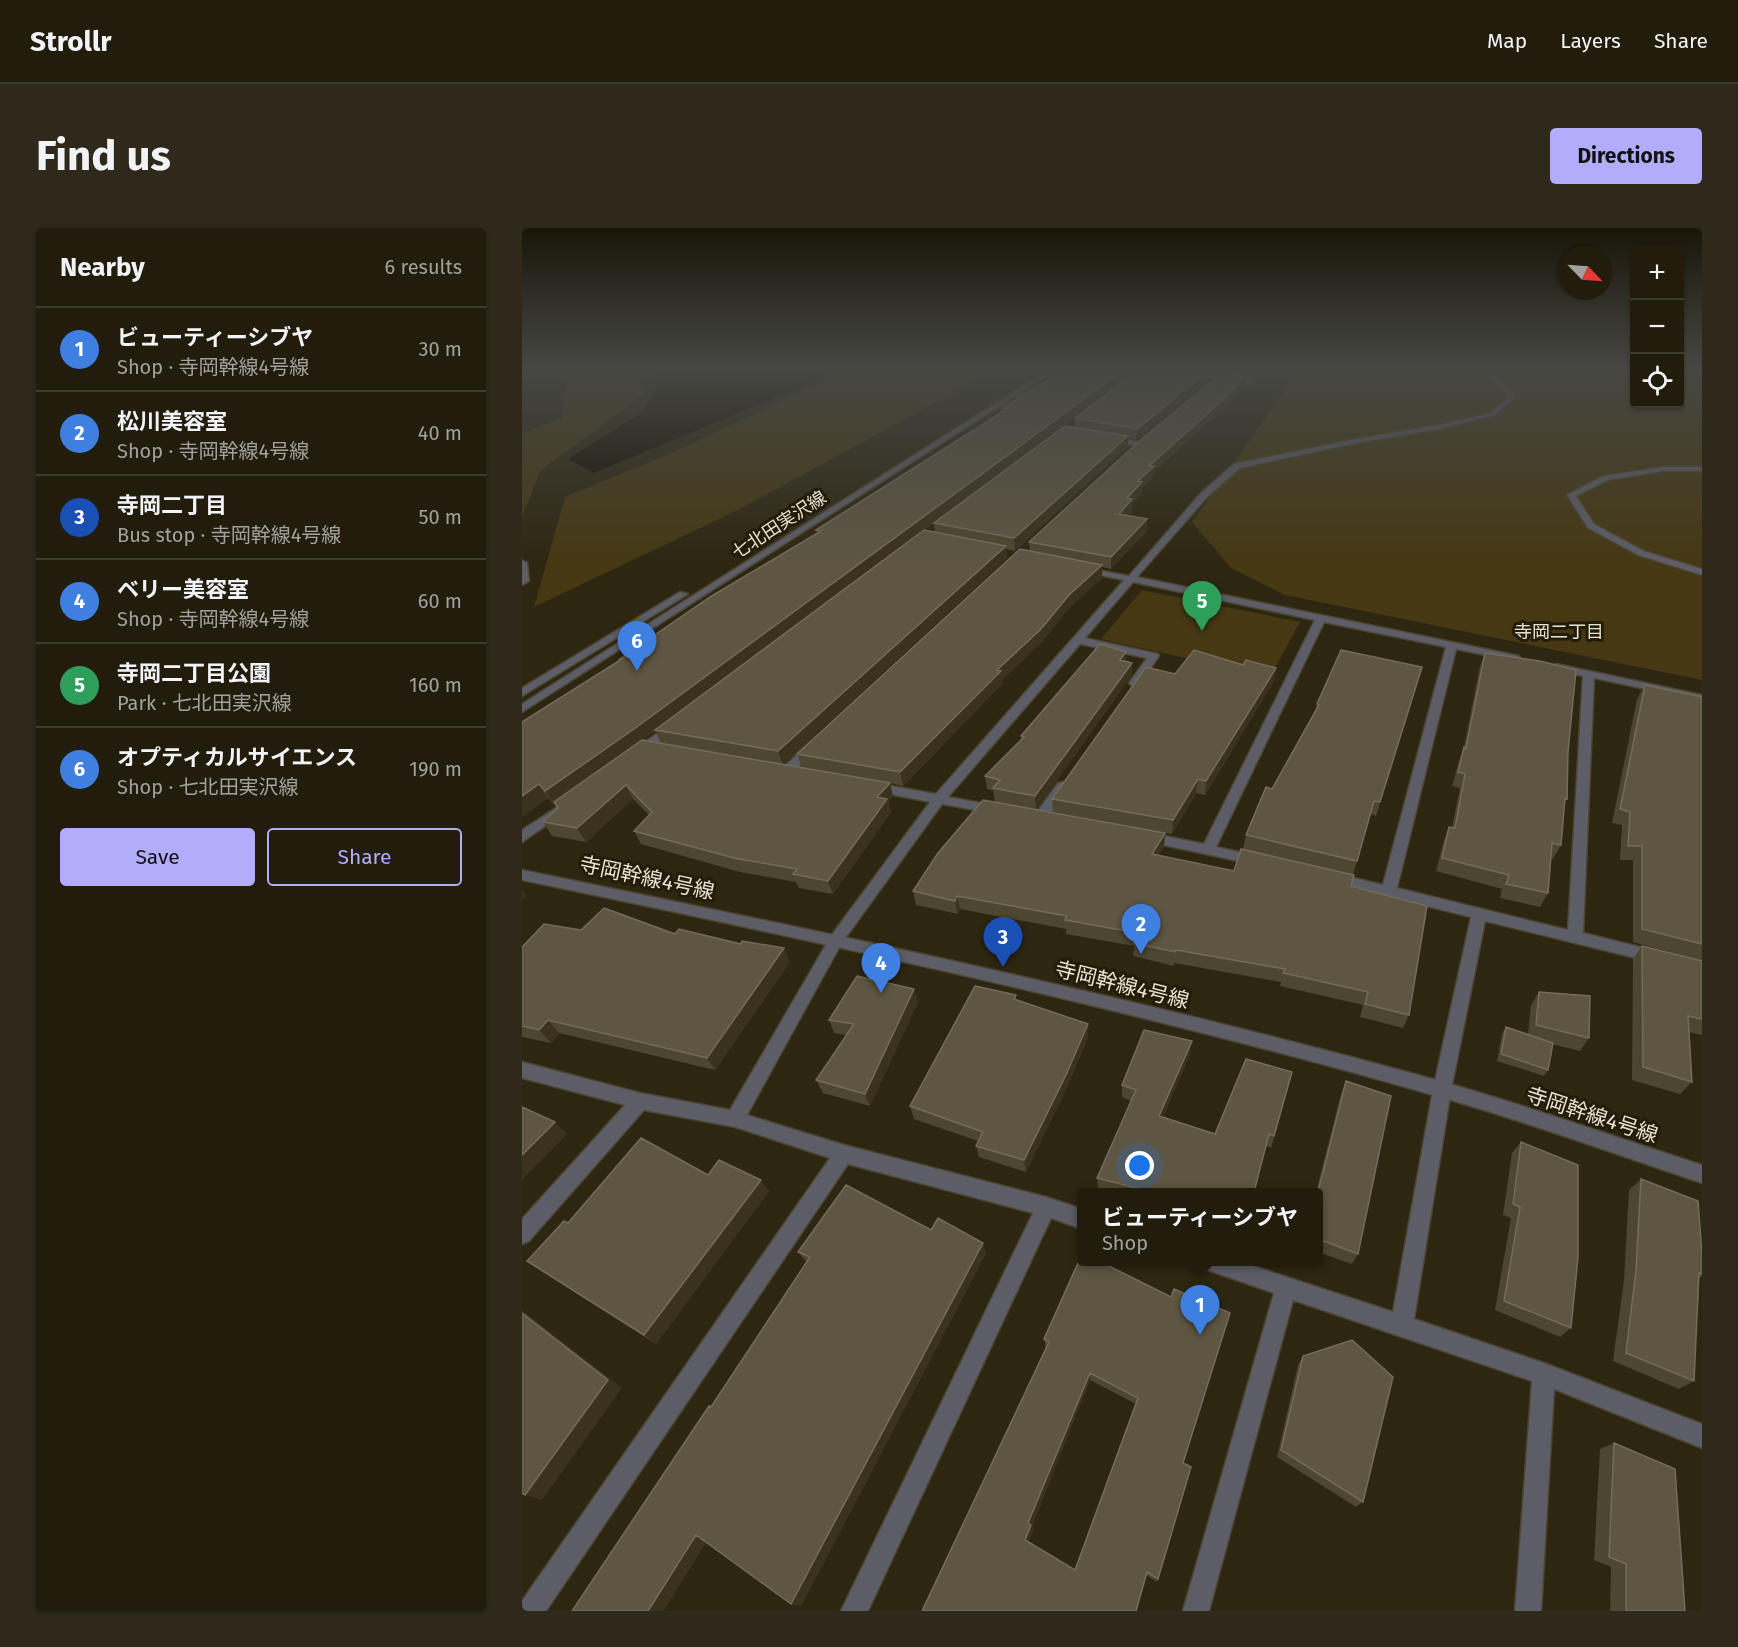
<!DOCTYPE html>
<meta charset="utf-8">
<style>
body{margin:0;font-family:"Fira Sans","Noto Sans JP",sans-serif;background:#2e291b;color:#f1f3f6}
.controls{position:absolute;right:18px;top:18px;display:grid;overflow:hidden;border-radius:6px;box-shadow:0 2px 4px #0004}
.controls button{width:54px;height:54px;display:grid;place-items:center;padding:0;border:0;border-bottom:2px solid #3f3a2e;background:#221c0d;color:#f1f3f6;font:30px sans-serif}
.compass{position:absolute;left:1036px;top:18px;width:54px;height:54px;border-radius:50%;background:#221c0d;box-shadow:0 2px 4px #0004;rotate:115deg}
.you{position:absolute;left:618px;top:938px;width:21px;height:21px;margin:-15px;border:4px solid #fff;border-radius:50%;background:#1a73e8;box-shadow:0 0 0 9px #1a73e833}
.badge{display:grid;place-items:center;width:39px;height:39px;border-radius:50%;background:#b1adfa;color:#fff;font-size:20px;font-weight:700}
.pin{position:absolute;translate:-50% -50px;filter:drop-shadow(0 2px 3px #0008)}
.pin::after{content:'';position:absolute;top:32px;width:21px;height:18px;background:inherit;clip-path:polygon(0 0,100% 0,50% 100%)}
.popup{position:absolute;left:555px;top:960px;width:246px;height:78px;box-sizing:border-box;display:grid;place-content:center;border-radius:6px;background:#221c0d;filter:drop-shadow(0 2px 4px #0005);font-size:20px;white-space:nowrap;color:#a2a19d}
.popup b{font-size:22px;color:#f1f3f6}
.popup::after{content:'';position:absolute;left:50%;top:100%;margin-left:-12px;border:12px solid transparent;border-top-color:#221c0d}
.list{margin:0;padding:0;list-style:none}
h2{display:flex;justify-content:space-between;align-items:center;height:78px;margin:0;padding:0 24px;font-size:26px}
h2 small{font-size:20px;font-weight:400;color:#a2a19d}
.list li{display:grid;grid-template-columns:39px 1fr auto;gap:18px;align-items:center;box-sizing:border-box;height:84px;padding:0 24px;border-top:2px solid #3f3a2e}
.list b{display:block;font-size:22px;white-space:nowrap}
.list p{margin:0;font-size:20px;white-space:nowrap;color:#a2a19d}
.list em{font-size:20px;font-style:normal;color:#a2a19d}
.actions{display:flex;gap:12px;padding:18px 24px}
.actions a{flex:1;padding:14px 0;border:2px solid #b1adfa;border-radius:6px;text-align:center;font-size:21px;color:#b1adfa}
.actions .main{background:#b1adfa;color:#111}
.icon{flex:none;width:33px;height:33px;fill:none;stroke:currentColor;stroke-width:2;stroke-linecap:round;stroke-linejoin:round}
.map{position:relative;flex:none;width:1180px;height:1383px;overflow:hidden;border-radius:6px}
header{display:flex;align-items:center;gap:36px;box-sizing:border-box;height:84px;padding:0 30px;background:#221c0d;border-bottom:2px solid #3f3a2e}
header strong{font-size:28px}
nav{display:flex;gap:33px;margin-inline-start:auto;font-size:21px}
.intro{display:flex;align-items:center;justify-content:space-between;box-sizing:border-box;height:144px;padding:0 36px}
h1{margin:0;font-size:42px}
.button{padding:15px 27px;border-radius:6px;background:#b1adfa;color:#111;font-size:21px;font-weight:700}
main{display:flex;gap:36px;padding:0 36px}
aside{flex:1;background:#221c0d;border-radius:6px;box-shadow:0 2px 4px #0004}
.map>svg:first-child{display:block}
</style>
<header>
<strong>Strollr</strong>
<nav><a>Map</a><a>Layers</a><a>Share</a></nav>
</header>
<div class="intro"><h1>Find us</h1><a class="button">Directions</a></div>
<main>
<aside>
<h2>Nearby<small>6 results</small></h2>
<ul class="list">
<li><span class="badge" style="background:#3f7fe0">1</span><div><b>ビューティーシブヤ</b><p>Shop · 寺岡幹線4号線</p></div><em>30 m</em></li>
<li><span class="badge" style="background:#3f7fe0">2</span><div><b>松川美容室</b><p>Shop · 寺岡幹線4号線</p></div><em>40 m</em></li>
<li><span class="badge" style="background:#1a4fb4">3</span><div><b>寺岡二丁目</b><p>Bus stop · 寺岡幹線4号線</p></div><em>50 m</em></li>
<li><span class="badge" style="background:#3f7fe0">4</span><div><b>ベリー美容室</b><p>Shop · 寺岡幹線4号線</p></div><em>60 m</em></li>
<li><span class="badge" style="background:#2e9e5b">5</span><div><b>寺岡二丁目公園</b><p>Park · 七北田実沢線</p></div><em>160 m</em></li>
<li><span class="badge" style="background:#3f7fe0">6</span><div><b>オプティカルサイエンス</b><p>Shop · 七北田実沢線</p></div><em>190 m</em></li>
</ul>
<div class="actions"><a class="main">Save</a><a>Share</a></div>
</aside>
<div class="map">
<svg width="1180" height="1383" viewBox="0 0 1180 1383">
<rect width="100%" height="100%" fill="#2d2611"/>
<!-- green -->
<path fill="#453813" d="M 113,141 L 123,165 L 18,243 L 0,290 L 0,205 L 40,190 L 44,155 L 0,142 Z
M 329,141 L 475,141 L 218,281 L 12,379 L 43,269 L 147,226 Z
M 773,141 L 1112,141 L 1112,176 L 1158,176 L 1158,141 L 1180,141 L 1180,452 L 763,367 L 709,340 L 670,294 L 777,142 Z
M 620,362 L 778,394 L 748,449 L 579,411 Z"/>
<!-- water -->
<path fill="#160d00" d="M 130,141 L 316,141 L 284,157 L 72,245 L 46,231 L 122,183 L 137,155 Z"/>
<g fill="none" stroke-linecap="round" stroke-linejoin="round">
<defs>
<path id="minor" d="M 528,141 L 535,141 L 0,484 L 0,476 Z
M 635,141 L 653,141 L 732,153 L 729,155 Z
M 968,141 L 974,141 L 974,149 L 994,168 L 973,187 L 917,201 L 834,215 L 718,240 L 685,269 L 615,349 L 997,428 L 998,430 L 993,433 L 934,421 L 875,660 L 1046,702 L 1061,448 L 1030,441 L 1029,439 L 1034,436 L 1180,467 L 1180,473 L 1072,450 L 1061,705 L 1134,723 L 1140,725 L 1142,729 L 1140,733 L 1134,735 L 963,693 L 929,862 L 892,1091 L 1022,1135 L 1180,1196 L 1180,1220 L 1032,1161 L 1019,1383 L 993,1383 L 1010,1153 L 771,1072 L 687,1383 L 661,1383 L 752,1065 L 683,1041 L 680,1034 L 719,1034 L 871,1084 L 911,862 L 949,689 L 811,655 L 804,650 L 811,645 L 861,657 L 924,419 L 802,394 L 694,619 L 740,629 L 742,632 L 740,635 L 735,637 L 618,612 L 616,609 L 623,604 L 682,616 L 793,392 L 611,354 L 563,410 L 636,426 L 637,428 L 617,457 L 609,457 L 607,455 L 625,430 L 558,416 L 426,569 L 481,579 L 483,582 L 481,585 L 476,586 L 420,576 L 319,716 L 225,887 L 322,917 L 524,969 L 560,981 L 560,1001 L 529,990 L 346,1383 L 319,1383 L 511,985 L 326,936 L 24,1383 L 0,1383 L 0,1373 L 308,930 L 213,899 L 122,882 L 7,1013 L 0,1016 L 0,991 L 103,877 L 0,850 L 0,834 L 118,865 L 208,882 L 309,708 L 408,574 L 352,563 L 346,559 L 352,555 L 414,566 L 602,352 L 558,343 L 558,339 L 607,348 L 679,265 L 712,236 L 834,211 L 917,197 L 969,185 L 987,168 L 969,150 Z
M 588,209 L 617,214 L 621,216 L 617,218 L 585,213 Z
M 1141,239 L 1180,239 L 1180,243 L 1141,243 L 1086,252 L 1054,268 L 1072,296 L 1122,323 L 1180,341 L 1180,347 L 1116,327 L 1066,300 L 1045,267 L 1081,248 Z
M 0,332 L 5,335 L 7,353 L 0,357 Z
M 158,364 L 166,366 L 0,468 L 0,460 Z
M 153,493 L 159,497 L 157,500 L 118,529 L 110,529 L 108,526 L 110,523 Z
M 291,514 L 295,515 L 295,521 L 269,546 L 261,546 L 259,543 L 261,540 L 287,515 Z
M 541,554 L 546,555 L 547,558 L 546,561 L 523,593 L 513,593 L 511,590 L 513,587 L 536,555 Z
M 37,578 L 44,582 L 42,585 L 0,614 L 0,602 Z"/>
<path id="tertiary" d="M 0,642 C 307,705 615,769 918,853 C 1006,878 1093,909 1180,937 L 1180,955 C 1093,926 1006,894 918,869 C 616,782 308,716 0,652 Z"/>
</defs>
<!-- minor casing -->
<use href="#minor" stroke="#4a4430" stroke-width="3"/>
<!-- tertiary casing -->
<use href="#tertiary" stroke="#4a4430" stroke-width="3"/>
<!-- minor -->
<use href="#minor" fill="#5d5d67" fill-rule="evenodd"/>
<!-- tertiary -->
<use href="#tertiary" fill="#5d5d67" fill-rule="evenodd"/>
</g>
<!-- wall -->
<path fill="#4d4631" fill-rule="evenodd" d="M 616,141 L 338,350 L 413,305 L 412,295 L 553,199 L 553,190 L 617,141 L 734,141 L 734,145 L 729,150 L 724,149 L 723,156 L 704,178 L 631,245 L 631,250 L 620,260 L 620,266 L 610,275 L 610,282 L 606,288 L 625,291 L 625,303 L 589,341 L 580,339 L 580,350 L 547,380 L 520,414 L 480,452 L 480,456 L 381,558 L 368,555 L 371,569 L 366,574 L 369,584 L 311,666 L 277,660 L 274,654 L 218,644 L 119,616 L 112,603 L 127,587 L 111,571 L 64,614 L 30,608 L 21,594 L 36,580 L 33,576 L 31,577 L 26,570 L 0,589 L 99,432 L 98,431 L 295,306 L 294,302 L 480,184 L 480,180 L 495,172 L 494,169 L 527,152 L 526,149 ZM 687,144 L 698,146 L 507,314 L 508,323 L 275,526 L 280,540 L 261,537 L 485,330 L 484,321 L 493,323 L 606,218 L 606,210 L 614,212 L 687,151 ZM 133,503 L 139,515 L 121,512 Z
M 963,425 L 1046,524 L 1045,571 L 1042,576 L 1039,617 L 1031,631 L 1029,630 L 1026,665 L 1018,679 L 978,670 L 980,661 L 914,643 L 922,612 L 927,599 L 930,599 L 938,560 L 930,558 L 937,533 L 942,519 L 958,438 Z
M 604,433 L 610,435 L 609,448 L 514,582 L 473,574 L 471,563 L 465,561 L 463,548 L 499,513 L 499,508 Z
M 721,437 L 754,440 L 752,453 L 683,567 L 674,565 L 650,606 L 531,584 L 530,571 L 653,446 Z
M 896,452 L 854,588 L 848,586 L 831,647 L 721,621 L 724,607 L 793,482 L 795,476 Z
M 1123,457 L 1180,469 L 1180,733 L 1111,714 L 1111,632 L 1098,632 L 1100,597 L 1090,595 L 1115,471 Z
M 642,619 L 637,627 L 712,643 L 829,658 L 887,787 L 881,800 L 838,789 L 841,777 L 758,758 L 759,754 L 652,735 L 652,738 L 611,728 L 612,718 L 544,706 L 544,701 L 438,681 L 436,686 L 394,677 L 391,663 Z
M 59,702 L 153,706 L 268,734 L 193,842 L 37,805 L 29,815 L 0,809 L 0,719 Z
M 1120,718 L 1180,733 L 1180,807 L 1167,804 L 1170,854 L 1158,866 L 1110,852 L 1111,731 Z
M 392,761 L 396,774 L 348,878 L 301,865 L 294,852 L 325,807 L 312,805 L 307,792 Z
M 1017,764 L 1067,810 L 1058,823 L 1030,816 L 1026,842 L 1022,848 L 975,833 L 980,806 L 984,799 L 1006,806 L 1009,777 Z
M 494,767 L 494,771 L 566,796 L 566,809 L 545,859 L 504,944 L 457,929 L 454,918 L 456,913 L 392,891 L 388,878 Z
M 668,826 L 641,889 L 693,906 L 770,844 L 749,920 L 744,918 L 732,964 L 587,964 L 576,961 L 575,950 L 609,873 L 600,869 L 600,857 Z
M 824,853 L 836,1026 L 830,1036 L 796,1024 L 796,964 L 794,964 L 819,866 Z
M 999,914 L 1049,1100 L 1038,1109 L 973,1082 L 989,990 L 981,987 L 990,925 Z
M 186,947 L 247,963 L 134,1116 L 19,1043 L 5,1033 L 46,995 Z
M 1119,951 L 1180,1027 L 1180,1048 L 1177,1050 L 1172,1153 L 1157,1161 L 1091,1133 L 1102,1052 L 1107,962 Z
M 409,1002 L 464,1025 L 279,1378 L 269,1376 L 184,1314 L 141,1383 L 50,1383 L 189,1179 L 285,1034 L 276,1024 Z
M 560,1026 L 661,1235 L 636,1351 L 635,1354 L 624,1347 L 400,1383 L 524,1120 L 522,1111 ZM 568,1152 L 614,1176 L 553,1342 L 506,1314 L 512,1301 L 510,1298 Z
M 781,1128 L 841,1274 L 834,1279 L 755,1229 L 776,1137 Z
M 1092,1215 L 1163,1383 L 1088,1383 L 1089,1339 L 1072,1332 L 1078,1221 Z"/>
<!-- shaded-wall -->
<path fill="#3a321d" d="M 603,141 L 616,141 L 119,514 L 31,577 L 23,563 Z
M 730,141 L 734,141 L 734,145 L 729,150 Z
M 687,142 L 687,151 L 614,212 L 615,201 Z
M 724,147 L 723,156 L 704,178 L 631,245 L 631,250 L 620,260 L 620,266 L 610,275 L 610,282 L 597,298 L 597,286 L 605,270 L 627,238 Z
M 606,208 L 606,218 L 493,323 L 492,310 Z
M 625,291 L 625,303 L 589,341 L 589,329 Z
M 484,318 L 485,330 L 261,537 L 256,523 Z
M 580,337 L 580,350 L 547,380 L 520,414 L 480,452 L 480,456 L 381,558 L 378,544 L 547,367 Z
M 604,424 L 604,437 L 598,432 Z
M 610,435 L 609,448 L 514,582 L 513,568 Z
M 754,440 L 752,453 L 683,567 L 684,553 Z
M 676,551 L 674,565 L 650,606 L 651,592 Z
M 368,555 L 371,569 L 366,574 L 369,584 L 311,666 L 306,653 L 355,569 Z
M 17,556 L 26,570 L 0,589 L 0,568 Z
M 104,557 L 111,571 L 64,614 L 55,600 Z
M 643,605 L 642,619 L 629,640 L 630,626 Z
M 0,662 L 5,668 L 0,672 Z
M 435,668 L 438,681 L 436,686 L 433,673 Z
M 262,720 L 268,734 L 193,842 L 185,830 Z
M 392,761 L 396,774 L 348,878 L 343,866 Z
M 26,792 L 37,805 L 29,815 L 17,802 Z
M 566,796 L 566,809 L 545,859 L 504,944 L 502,932 Z
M 670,813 L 668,826 L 636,900 L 637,888 Z
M 33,894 L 45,906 L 0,952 L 0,927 Z
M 239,952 L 247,963 L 134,1116 L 122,1107 Z
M 461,1015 L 464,1025 L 279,1378 L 269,1376 Z
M 0,1082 L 100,1160 L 20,1272 L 3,1267 Z
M 568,1145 L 568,1152 L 510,1298 L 512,1301 L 505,1316 L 503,1312 L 506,1295 Z
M 174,1307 L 186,1311 L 141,1383 L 126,1383 Z"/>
<!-- building -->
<path fill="#5e5643" stroke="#736c5a" stroke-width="1.5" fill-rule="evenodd" d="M 538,141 L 603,141 L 112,501 L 23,563 L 17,556 L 0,568 L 0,494 L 100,431 L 98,431 L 188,369 L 299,303 L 294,302 L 485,181 L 480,180 L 499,169 L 494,169 L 531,150 L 526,149 Z
M 617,141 L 687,142 L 615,201 L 553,190 Z
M 701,144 L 724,147 L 705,168 L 627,238 L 632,238 L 616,253 L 620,254 L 605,270 L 610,271 L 597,286 L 625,291 L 589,329 L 507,314 L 622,209 Z
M 543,198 L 606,208 L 492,310 L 412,295 Z
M 402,302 L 484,318 L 256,523 L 133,502 Z
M 498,321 L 580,337 L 547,367 L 519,401 L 475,442 L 479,443 L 378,544 L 275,526 Z
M 578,416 L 604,424 L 598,432 L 610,435 L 513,568 L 471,560 L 478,552 L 463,548 L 502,509 L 499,508 Z
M 672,422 L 721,437 L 724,432 L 754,440 L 684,553 L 676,551 L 651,592 L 530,571 L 624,439 L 653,446 Z
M 819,422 L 900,439 L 858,574 L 852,573 L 835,633 L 724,607 L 744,559 L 750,561 L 797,477 L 795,476 Z
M 963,425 L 1018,433 L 1054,442 L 1046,524 L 1045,571 L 1043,570 L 1039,617 L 1030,615 L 1026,665 L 984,656 L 987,647 L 920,630 L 927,599 L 933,600 L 943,546 L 936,544 L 942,519 L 944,520 Z
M 1123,457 L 1180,469 L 1180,716 L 1120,701 L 1120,618 L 1106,618 L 1108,584 L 1098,581 Z
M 120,512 L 368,555 L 355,569 L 365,571 L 306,653 L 271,646 L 275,641 L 212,630 L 112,603 L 130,584 L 104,557 L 55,600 L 21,594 L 36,580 L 32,574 Z
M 461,572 L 643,605 L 630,626 L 712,643 L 719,621 L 832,647 L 829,658 L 905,678 L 887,787 L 843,776 L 846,764 L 761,745 L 763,741 L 654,722 L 653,724 L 612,715 L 616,705 L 543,692 L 545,688 L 435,668 L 433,673 L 391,663 L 416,625 Z
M 82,680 L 153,706 L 157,701 L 219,716 L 220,713 L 262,720 L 185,830 L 26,792 L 17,802 L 0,798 L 0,719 L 22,696 L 59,702 Z
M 1120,718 L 1180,733 L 1180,791 L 1166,788 L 1170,854 L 1121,839 Z
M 335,748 L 392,761 L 343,866 L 294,852 L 332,796 L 307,792 Z
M 453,758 L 494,767 L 492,771 L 566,796 L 544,847 L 502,932 L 454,918 L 461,904 L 388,878 Z
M 1017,764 L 1068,768 L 1067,810 L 1014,797 Z
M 984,799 L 1031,815 L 1026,842 L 979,826 Z
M 622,802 L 670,813 L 637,888 L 693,906 L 724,831 L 770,844 L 752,908 L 747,906 L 732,964 L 630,964 L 575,950 L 614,862 L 600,857 Z
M 824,853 L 869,868 L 836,1026 L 796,1011 L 796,964 Z
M 0,879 L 33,894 L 0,927 Z
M 119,910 L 186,947 L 197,932 L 239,952 L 122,1107 L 5,1033 L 42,993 L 46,995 Z
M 999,914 L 1056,937 L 1056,1029 L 1049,1100 L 982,1073 L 998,979 L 991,976 Z
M 1119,951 L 1176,973 L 1180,1027 L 1180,1046 L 1177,1045 L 1172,1153 L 1104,1125 L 1114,1042 Z
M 324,957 L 409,1002 L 416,990 L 461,1015 L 269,1376 L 174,1307 L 126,1383 L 50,1383 L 187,1178 L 189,1179 L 288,1029 L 276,1024 Z
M 560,1026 L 560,1034 L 579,1034 L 649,1069 L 652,1061 L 708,1085 L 661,1235 L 669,1239 L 636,1351 L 625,1344 L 614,1383 L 400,1383 L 527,1114 L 522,1111 ZM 568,1145 L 616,1170 L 553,1342 L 503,1312 L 509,1297 L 506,1295 Z
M 0,1085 L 86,1152 L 3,1267 L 0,1265 Z
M 830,1112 L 871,1149 L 841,1274 L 759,1222 L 781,1128 Z
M 1092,1215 L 1153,1241 L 1163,1383 L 1104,1383 L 1104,1336 L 1087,1329 Z"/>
<!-- sky -->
<linearGradient id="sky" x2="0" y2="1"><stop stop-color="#191509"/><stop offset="0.42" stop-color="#464743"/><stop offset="1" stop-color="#464743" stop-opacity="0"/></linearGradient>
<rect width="1180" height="335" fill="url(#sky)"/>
<g text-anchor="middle" stroke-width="6" stroke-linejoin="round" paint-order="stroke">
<!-- far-street labels -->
<g font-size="18" fill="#e5e1d4" stroke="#231c08">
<text transform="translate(257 297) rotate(-33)" y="6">七北田実沢線</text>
</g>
<!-- far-neighbourhood labels -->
<g font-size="18" fill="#e5e1d4" stroke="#231c08">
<text x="1037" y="410">寺岡二丁目</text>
</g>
<!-- street labels -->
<g font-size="21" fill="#e5e1d4" stroke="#231c08">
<text transform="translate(125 650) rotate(12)" y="7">寺岡幹線4号線</text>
<text transform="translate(600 757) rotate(14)" y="7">寺岡幹線4号線</text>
<text transform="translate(1070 887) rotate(18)" y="7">寺岡幹線4号線</text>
</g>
</g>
</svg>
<div class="controls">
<button>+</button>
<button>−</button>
<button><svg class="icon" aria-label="locate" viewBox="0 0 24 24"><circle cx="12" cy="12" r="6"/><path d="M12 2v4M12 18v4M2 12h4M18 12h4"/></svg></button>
</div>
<svg class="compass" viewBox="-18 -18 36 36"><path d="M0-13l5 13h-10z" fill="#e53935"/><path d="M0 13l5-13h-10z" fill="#a2a19d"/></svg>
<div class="you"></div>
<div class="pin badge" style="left:678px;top:1107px;background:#3f7fe0">1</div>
<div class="popup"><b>ビューティーシブヤ</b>Shop</div>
<div class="pin badge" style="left:619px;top:726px;background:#3f7fe0">2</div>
<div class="pin badge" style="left:481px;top:739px;background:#1a4fb4">3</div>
<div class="pin badge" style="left:359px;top:765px;background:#3f7fe0">4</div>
<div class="pin badge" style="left:680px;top:403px;background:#2e9e5b">5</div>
<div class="pin badge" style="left:115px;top:443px;background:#3f7fe0">6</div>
</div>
</main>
